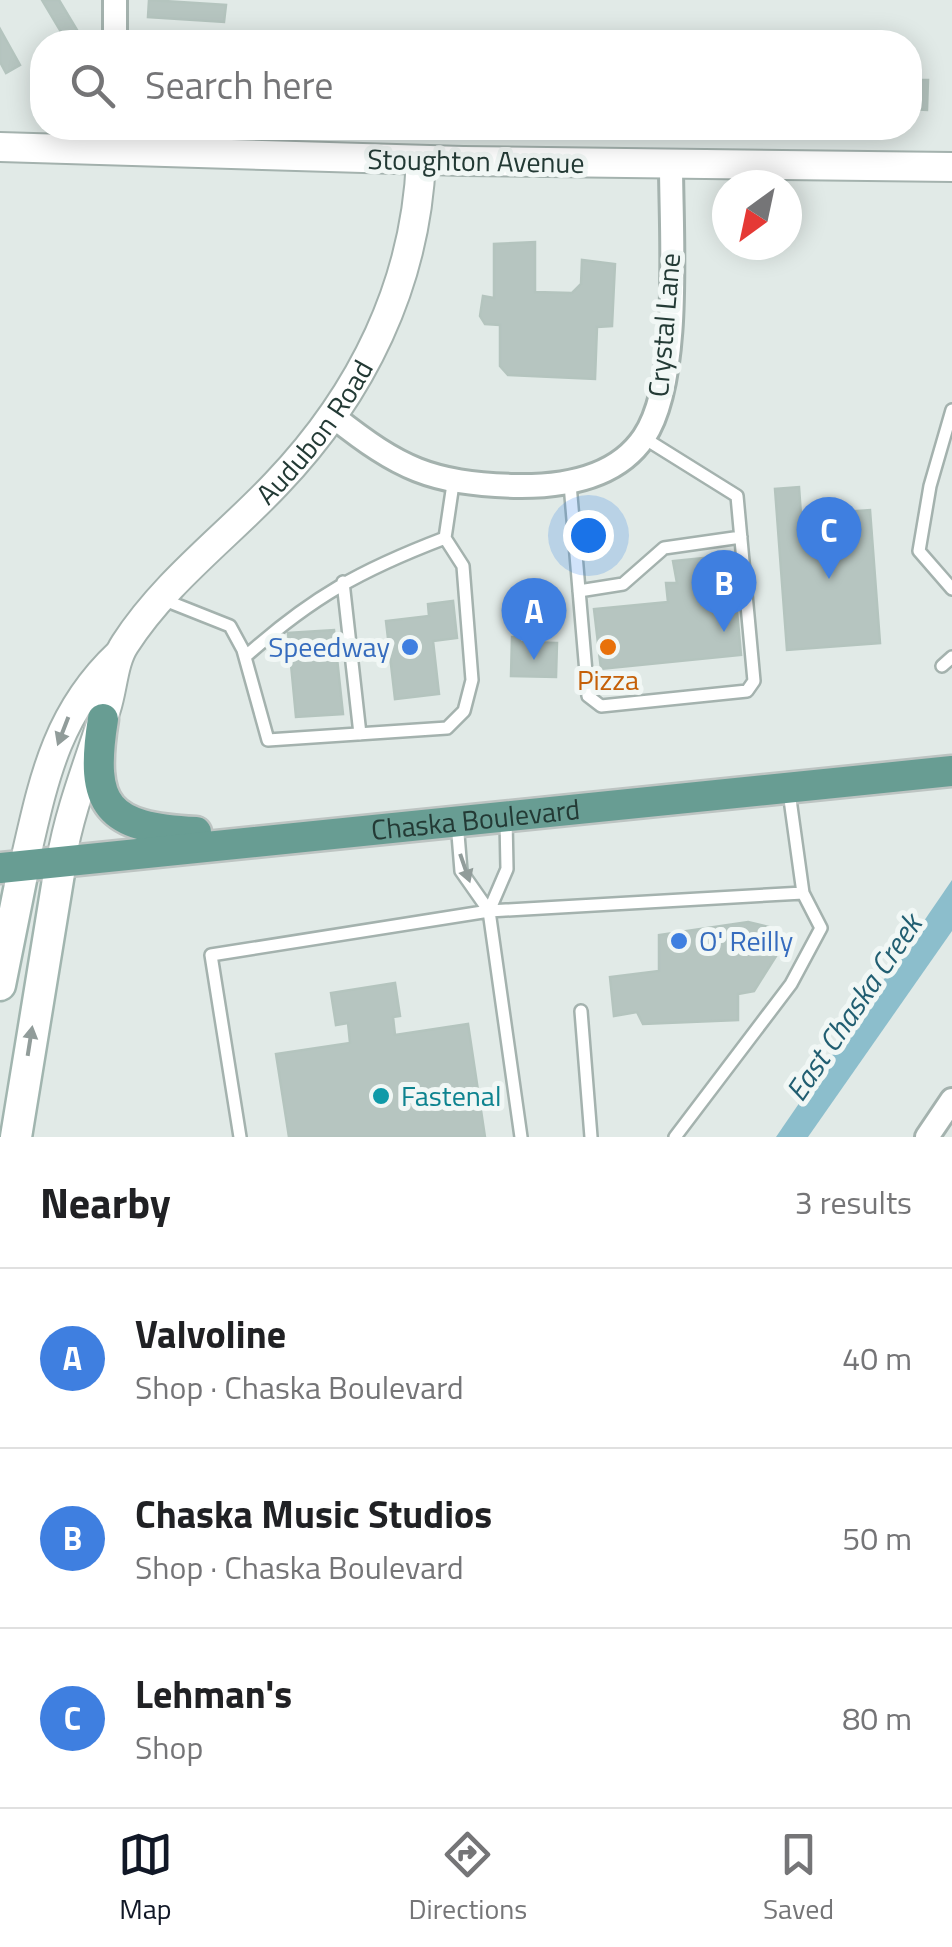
<!DOCTYPE html>
<meta charset="utf-8">
<style>
body{margin:0;font-family:"Titillium Web",sans-serif;background:#f6f6f6;color:#202124}
.compass{position:absolute;left:712px;top:170px;width:90px;height:90px;border-radius:50%;background:#fff;box-shadow:0 5px 25px #0003;rotate:213deg}
.you{position:absolute;left:588px;top:535px;width:35px;height:35px;margin:-25px;border:8px solid #fff;border-radius:50%;background:#1a73e8;box-shadow:0 0 0 15px #1a73e833}
.badge{display:grid;place-items:center;width:65px;height:65px;border-radius:50%;background:#111827;color:#fff;font-size:32px;font-weight:700}
.pin{position:absolute;translate:-50% -82px;filter:drop-shadow(0 2px 5px #0008)}
.pin::after{content:'';position:absolute;top:52px;width:35px;height:30px;background:inherit;clip-path:polygon(0 0,100% 0,50% 100%)}
.list{margin:0;padding:0;list-style:none}
h2{display:flex;justify-content:space-between;align-items:center;height:130px;margin:0;padding:0 40px;font-size:42px}
h2 small{font-size:32px;font-weight:400;color:#757577}
.list li{display:grid;grid-template-columns:65px 1fr auto;gap:30px;align-items:center;box-sizing:border-box;height:180px;padding:0 40px;border-top:2px solid #e0e0e0}
.list b{display:block;font-size:38px;white-space:nowrap}
.list p{margin:0;font-size:32px;white-space:nowrap;color:#757577}
.list em{font-size:32px;font-style:normal;color:#757577}
.icon{flex:none;width:55px;height:55px;fill:none;stroke:currentColor;stroke-width:2;stroke-linecap:round;stroke-linejoin:round}
.map{position:relative;flex:none;width:952px;height:1137px;overflow:hidden}
.search{position:absolute;background:#fff;box-shadow:0 5px 25px #0003;left:30px;right:30px;top:30px;height:110px;display:flex;align-items:center;gap:25px;box-sizing:border-box;padding:0 35px;border-radius:40px;color:#757577;font-size:38px}
.sheet{height:670px;background:#fff}
nav{display:flex;justify-content:space-around;align-items:center;box-sizing:border-box;height:140px;border-top:2px solid #e0e0e0;background:#fff;font-size:28px;color:#757577}
nav a{display:grid;justify-items:center;gap:5px}
nav .on{color:#111827}
.map>svg:first-child{display:block}
</style>
<div class="map">
<svg width="952" height="1137" viewBox="0 0 952 1137">
<rect width="100%" height="100%" fill="#e1eae7"/>
<!-- water -->
<path fill="#8cbecc" d="M 952,880 L 952,931 L 808,1137 L 776,1137 Z"/>
<!-- building -->
<path fill="#b6c5c0" stroke="#b4c4be" stroke-width="2.5" d="M 42,0 L 59,0 L 83,40 L 67,42 Z
M 149,0 L 226,5 L 224,22 L 148,17 Z
M 0,29 L 20,65 L 6,73 L 0,62 Z
M 910,80 L 928,80 L 927,110 L 910,109 Z
M 535,242 L 535,292 L 572,293 L 581,284 L 582,260 L 615,264 L 612,326 L 597,327 L 595,379 L 508,375 L 500,366 L 500,325 L 485,324 L 480,316 L 483,296 L 494,298 L 494,244 Z
M 799,487 L 801,515 L 870,510 L 880,643 L 787,650 L 775,489 Z
M 732,555 L 741,655 L 601,669 L 594,609 L 668,602 L 666,583 L 677,583 L 673,561 Z
M 453,601 L 457,638 L 433,641 L 439,694 L 395,699 L 386,621 L 429,616 L 428,604 Z
M 334,630 L 343,714 L 296,717 L 288,633 Z
M 512,637 L 520,637 L 520,642 L 557,643 L 556,677 L 511,676 Z
M 748,922 L 769,927 L 783,945 L 754,991 L 738,994 L 738,1020 L 643,1024 L 637,1012 L 614,1016 L 610,977 L 659,971 L 659,935 Z
M 395,983 L 400,1016 L 393,1017 L 395,1035 L 468,1024 L 485,1137 L 289,1137 L 276,1054 L 350,1043 L 348,1023 L 336,1025 L 331,993 Z"/>
<g fill="none" stroke-linecap="round" stroke-linejoin="round">
<defs>
<path id="service" d="M 115,33 L 133,42
M 180,128 L 184,152
M 952,410 L 930,486 L 919,551 L 952,589
M 570,484 L 588,696 L 601,706 L 747,691 L 754,681 L 737,496 L 644,438
M 343,582 L 360,734
M 579,591 L 623,584 L 664,548 L 741,537
M 162,599 L 230,626 L 243,650 L 268,740 L 447,728 L 464,711 L 472,680 L 463,566 L 445,538 L 453,484
M 245,657 C 312,597 361,570 445,538
M 942,666 L 952,657
M 457,822 L 461,871 L 489,911 L 521,1137
M 489,911 L 507,869 L 506,819
M 581,1011 L 591,1137
M 240,1137 L 211,955 L 489,911 L 803,893
M 675,1137 L 791,984 L 821,928 L 803,893 L 789,792"/>
<path id="minor" d="M 115,0 L 115,42
M 115,149 L 115,128
M 334,417 C 400,469 430,483 514,486 C 561,487 616,479 644,437 C 682,381 671,234 671,165
M 927,1137 L 952,1100"/>
<g id="tertiary">
<path d="M 0,147 L 463,161 L 952,167"/>
<path id="s1" d="M 61,861 C 70,808 90,760 106,709 C 113,688 113,662 125,644 C 165,582 226,537 276,484 C 362,394 416,284 421,160"/>
<path d="M 24,865 C 43,783 55,714 119,654"/>
</g>
<path id="secondary" d="M 0,985 L 24,865
M 16,1137 L 61,861"/>
<g id="primary">
<path d="M 103,719 C 89,806 107,828 196,832"/>
<path id="s2" d="M 0,868 L 952,771"/>
</g>
</defs>
<!-- service casing -->
<use href="#service" stroke="#a4b2ae" stroke-width="16"/>
<!-- minor casing -->
<use href="#minor" stroke="#a4b2ae" stroke-width="28"/>
<!-- tertiary casing -->
<use href="#tertiary" stroke="#a4b2ae" stroke-width="32"/>
<!-- secondary casing -->
<use href="#secondary" stroke="#a1b5af" stroke-width="35"/>
<!-- primary casing -->
<use href="#primary" stroke="#bdc4c2" stroke-width="35"/>
<!-- service -->
<use href="#service" stroke="#fff" stroke-width="11"/>
<!-- minor -->
<use href="#minor" stroke="#fff" stroke-width="22"/>
<!-- tertiary -->
<use href="#tertiary" stroke="#fff" stroke-width="28"/>
<!-- secondary -->
<use href="#secondary" stroke="#fff" stroke-width="30"/>
<!-- primary -->
<use href="#primary" stroke="#689d93" stroke-width="30"/>
</g>
<!-- one-way arrows -->
<defs><path id="oneway-solid" d="M-6-.8H1V-3.2L6.5 0L1 3.2V.8H-6Z" transform="scale(2.5)"/></defs>
<g fill="#919c9a">
<use href="#oneway-solid" transform="translate(63 731) rotate(111)"/>
<use href="#oneway-solid" transform="translate(465 868) rotate(71)"/>
<use href="#oneway-solid" transform="translate(30 1041) rotate(-81)"/>
</g>
<!-- markers -->
<g fill="#3f7fe0" stroke="#f1f7f5" stroke-width="4">
<circle cx="410" cy="647" r="10"/>
<circle cx="679" cy="941" r="10"/>
</g>
<circle fill="#e8710a" stroke="#f1f7f5" stroke-width="4" cx="608" cy="647" r="10"/>
<circle fill="#0f9aa8" stroke="#f1f7f5" stroke-width="4" cx="381" cy="1096" r="10"/>
<g text-anchor="middle" stroke-width="10" stroke-linejoin="round" paint-order="stroke">
<!-- street labels -->
<g font-size="28" fill="#233a35" stroke="#f1f7f5">
<text transform="translate(476 161) rotate(1)" y="10">Stoughton Avenue</text>
<text transform="translate(664 325) rotate(-85)" y="10">Crystal Lane</text>
<text dy="10" stroke="none"><textPath href="#s1" startOffset="512">Audubon Road</textPath></text>
<text dy="10" stroke="none"><textPath href="#s2" startOffset="478">Chaska Boulevard</textPath></text>
</g>
<!-- shop labels -->
<g font-size="28" fill="#366cbe" stroke="#f1f7f5" text-anchor="end">
<text x="390" y="657">Speedway</text>
<text x="699" y="951" text-anchor="start">O' Reilly</text>
</g>
<!-- food labels -->
<g font-size="28" fill="#c56008" stroke="#f1f7f5">
<text x="608" y="690">Pizza</text>
</g>
<!-- culture labels -->
<g font-size="28" fill="#0d838f" stroke="#f1f7f5" text-anchor="start">
<text x="401" y="1106">Fastenal</text>
</g>
<!-- water labels -->
<g font-size="30" font-style="italic" fill="#215e71" stroke="#f1f7f5">
<text transform="translate(854 1008) rotate(-56)" y="10">East Chaska Creek</text>
</g>
</g>
</svg>
<svg class="compass" viewBox="-18 -18 36 36"><path d="M0-13l5 13h-10z" fill="#e53935"/><path d="M0 13l5-13h-10z" fill="#757577"/></svg>
<div class="you"></div>
<div class="pin badge" style="left:534px;top:660px;background:#3f7fe0">A</div>
<div class="pin badge" style="left:724px;top:632px;background:#3f7fe0">B</div>
<div class="pin badge" style="left:829px;top:579px;background:#3f7fe0">C</div>
<div class="search"><svg class="icon" aria-label="search" viewBox="0 0 24 24"><circle cx="10" cy="10" r="6"/><path d="M15 15l6 6"/></svg>Search here</div>
</div>
<section class="sheet">
<h2>Nearby<small>3 results</small></h2>
<ul class="list">
<li><span class="badge" style="background:#3f7fe0">A</span><div><b>Valvoline</b><p>Shop · Chaska Boulevard</p></div><em>40 m</em></li>
<li><span class="badge" style="background:#3f7fe0">B</span><div><b>Chaska Music Studios</b><p>Shop · Chaska Boulevard</p></div><em>50 m</em></li>
<li><span class="badge" style="background:#3f7fe0">C</span><div><b>Lehman's</b><p>Shop</p></div><em>80 m</em></li>
</ul>
</section>
<nav>
<a class="on"><svg class="icon" aria-label="map" viewBox="0 0 24 24"><path d="M3 6l6-2 6 2 6-2v14l-6 2-6-2-6 2zM9 4v14M15 6v14"/></svg>Map</a>
<a><svg class="icon" aria-label="directions" viewBox="0 0 24 24"><path d="M12 3l9 9-9 9-9-9zM9 14v-3h6M13 9l2 2-2 2"/></svg>Directions</a>
<a><svg class="icon" aria-label="saved" viewBox="0 0 24 24"><path d="M7 4h10v16l-5-4-5 4z"/></svg>Saved</a>
</nav>
